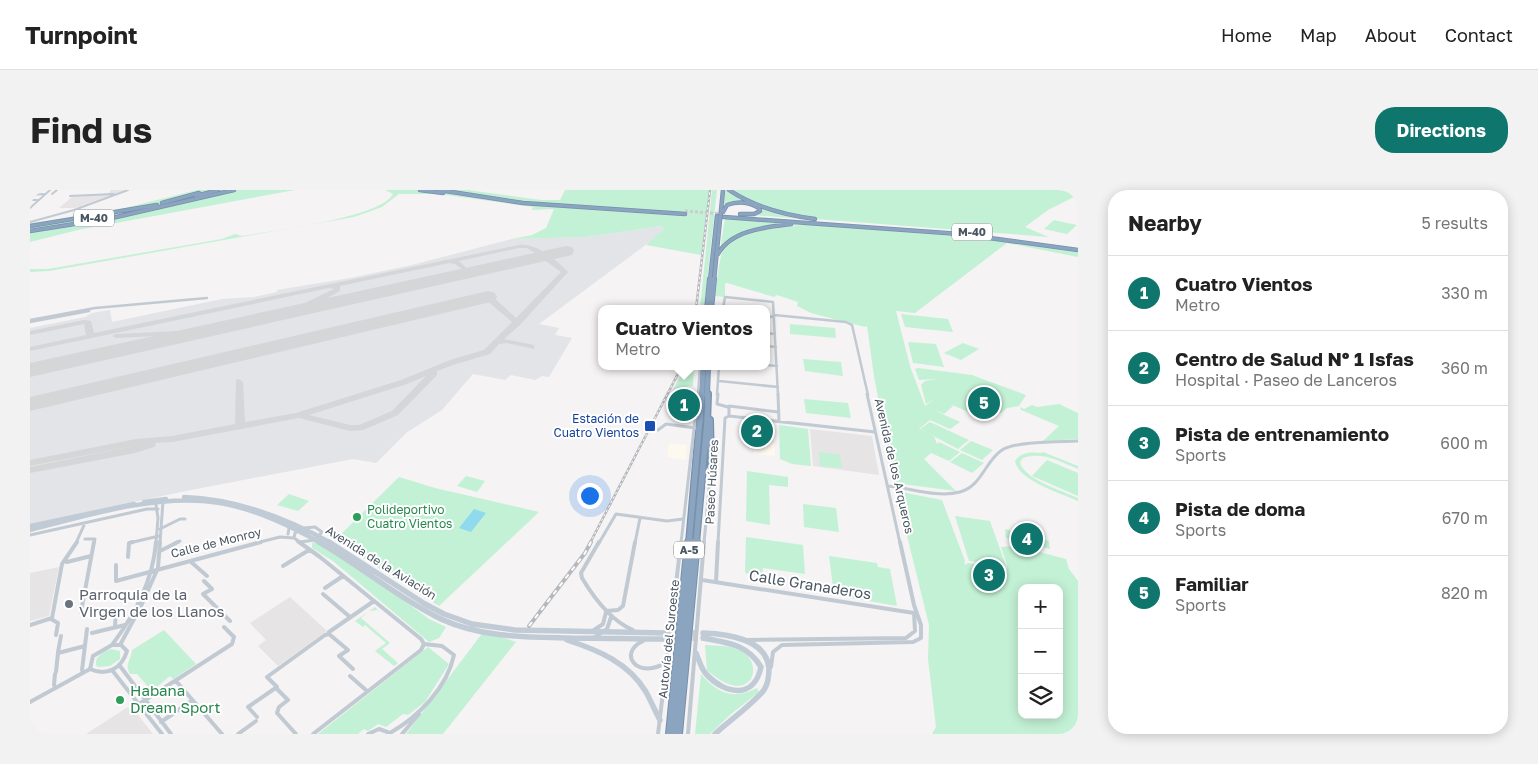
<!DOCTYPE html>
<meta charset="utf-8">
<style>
body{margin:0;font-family:"Golos Text",sans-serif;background:#f2f2f2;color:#222}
.controls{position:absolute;right:15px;bottom:15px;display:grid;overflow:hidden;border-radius:10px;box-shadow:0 2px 12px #0003}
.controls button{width:45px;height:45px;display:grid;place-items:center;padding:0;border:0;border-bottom:1px solid #e0e0e0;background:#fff;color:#222;font:25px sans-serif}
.you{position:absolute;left:559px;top:305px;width:18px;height:18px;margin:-12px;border:4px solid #fff;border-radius:50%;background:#1a73e8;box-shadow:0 0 0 8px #1a73e833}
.badge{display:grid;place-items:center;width:32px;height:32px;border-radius:50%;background:#0f766e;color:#fff;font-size:16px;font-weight:700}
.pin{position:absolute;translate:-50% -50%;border:2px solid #fff;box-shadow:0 1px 5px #0006}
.popup{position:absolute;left:568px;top:115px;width:172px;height:65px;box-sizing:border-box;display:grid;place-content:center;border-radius:10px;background:#fff;filter:drop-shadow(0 1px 4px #0005);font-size:16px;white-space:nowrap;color:#767676}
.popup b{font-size:19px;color:#222}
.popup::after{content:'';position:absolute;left:50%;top:100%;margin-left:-10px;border:10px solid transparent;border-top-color:#fff}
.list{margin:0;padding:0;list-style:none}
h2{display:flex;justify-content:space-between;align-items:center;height:65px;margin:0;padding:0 20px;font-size:21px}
h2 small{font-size:16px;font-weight:400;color:#767676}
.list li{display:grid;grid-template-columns:32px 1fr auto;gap:15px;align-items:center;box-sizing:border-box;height:75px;padding:0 20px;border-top:1px solid #e0e0e0}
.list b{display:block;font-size:19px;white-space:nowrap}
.list p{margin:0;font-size:16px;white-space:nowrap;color:#767676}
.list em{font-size:16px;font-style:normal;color:#767676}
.icon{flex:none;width:28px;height:28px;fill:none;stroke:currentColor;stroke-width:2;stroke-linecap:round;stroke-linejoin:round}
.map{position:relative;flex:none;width:1048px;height:544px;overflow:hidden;border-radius:20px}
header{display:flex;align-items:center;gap:30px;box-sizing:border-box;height:70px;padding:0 25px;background:#fff;border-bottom:1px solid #e0e0e0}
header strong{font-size:24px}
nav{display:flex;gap:28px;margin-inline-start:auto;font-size:18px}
.intro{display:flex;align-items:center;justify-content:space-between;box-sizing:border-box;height:120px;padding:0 30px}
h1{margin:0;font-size:35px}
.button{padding:12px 22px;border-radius:20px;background:#0f766e;color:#fff;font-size:18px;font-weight:700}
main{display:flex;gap:30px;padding:0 30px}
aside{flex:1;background:#fff;border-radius:20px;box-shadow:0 2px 12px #0003}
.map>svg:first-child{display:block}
</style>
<header>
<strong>Turnpoint</strong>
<nav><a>Home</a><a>Map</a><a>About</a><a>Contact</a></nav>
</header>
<div class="intro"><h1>Find us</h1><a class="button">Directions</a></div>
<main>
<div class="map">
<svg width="1048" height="544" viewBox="0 0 1048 544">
<rect width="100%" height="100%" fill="#f5f3f3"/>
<!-- commercial -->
<path fill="#fdf9ef" d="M 724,234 L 744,237 L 744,248 L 741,248 L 741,253 L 744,254 L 745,266 L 724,264 Z
M 639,253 L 657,255 L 656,270 L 637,267 Z"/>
<!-- education -->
<path fill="#e6e4e5" d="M 81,0 L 95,0 L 45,18 L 29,18 L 42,7 L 77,5 Z
M 780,239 L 842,246 L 849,285 L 783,276 Z
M 29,377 L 19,426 L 0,431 L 0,383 Z
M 260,407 L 297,441 L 248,476 L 228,456 L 236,450 L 220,433 Z
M 98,517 L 101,521 L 104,520 L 123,544 L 56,544 Z"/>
<!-- airport -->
<path fill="#e2e4e7" d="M 632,36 L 634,39 L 625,48 L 509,134 L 529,138 L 525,145 L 542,148 L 519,187 L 512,186 L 505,190 L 481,185 L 475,190 L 443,184 L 412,220 L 376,243 L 346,273 L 323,269 L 151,302 L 0,334 L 0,138 L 55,127 L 62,123 L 80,120 L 82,132 L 192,109 L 224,107 L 247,102 L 247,100 L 320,88 L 382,75 L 482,49 L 556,47 Z"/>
<!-- green -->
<path fill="#c3f1d5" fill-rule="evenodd" d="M 167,0 L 265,0 L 48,40 L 0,52 L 0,33 L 75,23 Z
M 355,0 L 438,0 L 511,10 L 530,10 L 535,0 L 679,0 L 671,65 L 616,55 L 634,39 L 632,36 L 556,47 L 482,49 L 502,45 L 516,38 L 524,19 L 502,20 L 503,17 L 409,4 L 369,4 L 352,17 L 324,27 L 19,81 L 0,82 L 0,79 L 18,79 L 192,49 L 205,44 L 212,46 C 240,41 351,28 363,4 Z
M 682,0 L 687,0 L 674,119 L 670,119 Z
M 694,0 L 716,11 L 775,29 L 721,25 L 731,22 L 733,19 L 731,17 L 705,12 L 694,14 Z
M 702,0 L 1048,0 L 1048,5 L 1018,20 L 995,37 L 1019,47 L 785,29 C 757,23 724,18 702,0 Z
M 695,28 L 773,33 C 752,35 699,40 690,60 Z
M 1024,30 L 1047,35 L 1037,44 L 1014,39 Z
M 784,35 L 930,44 L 1048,61 L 1048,67 L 977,53 L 885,123 L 866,121 L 880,176 L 895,216 L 905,208 L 896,214 L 891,195 L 895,191 L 906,189 L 889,190 L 885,179 L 888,178 L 942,185 L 996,205 L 989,216 L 977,218 L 971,223 L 953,217 L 943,224 L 922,215 L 923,216 L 914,224 L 905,220 L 910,223 L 905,227 L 910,223 L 930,232 L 920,239 L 900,230 L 889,239 L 904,246 L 907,254 L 909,252 L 930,262 L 919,271 L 901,263 L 894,269 L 926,301 L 864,293 L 844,186 L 837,136 L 835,137 L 781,123 L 767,116 L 768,112 L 747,105 L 744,107 L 697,93 L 695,93 L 695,107 L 685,106 C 686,97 690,63 694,57 C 707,40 764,34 784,35 Z
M 871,124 L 918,129 L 923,142 L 875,137 Z
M 760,134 L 805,138 L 806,148 L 760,144 Z
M 878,152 L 906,154 L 914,177 L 883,173 Z
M 933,153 L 949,159 L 931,170 L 914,163 Z
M 773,169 L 811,172 L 813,186 L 775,181 Z
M 655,176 L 664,177 L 663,196 L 655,197 L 654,201 L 664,204 L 642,202 Z
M 774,209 L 818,213 L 821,228 L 776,223 Z
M 1029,214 L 1048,223 L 1048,249 L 1013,251 L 1029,236 L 991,220 L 990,217 L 994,219 L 1002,215 L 1007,217 Z
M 900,232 L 939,250 L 928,259 L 890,239 Z
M 749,235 L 778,239 L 781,276 L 762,274 L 750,269 Z
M 941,251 L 963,260 L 952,270 L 930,260 Z
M 789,262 L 810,265 L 812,278 L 790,276 Z
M 1013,262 L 1048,276 L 1048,279 C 1031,272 1012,261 993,268 L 990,272 C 993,289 1033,301 1048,308 L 1048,311 C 1030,303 989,291 985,271 C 991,262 1001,262 1011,263 Z
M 932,263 L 954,273 L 942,283 L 920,272 Z
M 1017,270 L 1048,283 L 1048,306 L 1002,286 Z
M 717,281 L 758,287 L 758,297 L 739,295 L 740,335 L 716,331 Z
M 436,286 L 455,291 L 447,302 L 427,296 Z
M 369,287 L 405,298 L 509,322 L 409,416 L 305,350 Z
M 866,301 L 912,310 L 935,371 L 934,375 L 938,373 L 974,378 L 976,383 L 977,375 L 971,357 L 987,356 L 1036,369 L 1039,379 L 1048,391 L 1048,544 L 902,544 L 906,537 L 898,469 L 899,435 ZM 992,398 L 1029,398 L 1029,525 L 992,525 Z
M 259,304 L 279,311 L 268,321 L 247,315 Z
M 773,314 L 806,318 L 809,342 L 774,337 Z
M 925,326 L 960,331 L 976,376 L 939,371 Z
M 975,339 L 1019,351 L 1020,359 L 976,348 Z
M 716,347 L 773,355 L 775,384 L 733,378 L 732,386 L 715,383 Z
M 286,352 L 350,393 L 399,429 L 416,437 L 409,448 L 399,452 L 303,371 L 282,358 L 282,353 Z
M 799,366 L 847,373 L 848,377 L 860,379 L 867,416 L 804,405 Z
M 345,417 L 348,420 L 339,421 L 331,428 L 360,453 L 352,459 L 368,473 L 364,476 L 345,461 L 356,453 L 335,435 L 333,437 L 325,431 Z
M 134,440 L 166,474 L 143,489 L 140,486 L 122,501 L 107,484 L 100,484 C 94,474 101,471 102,460 Z
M 454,441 L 486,452 L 413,544 L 376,544 Z
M 675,455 C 686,456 699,455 709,460 C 727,467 729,494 708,496 C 695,496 686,486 677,481 Z
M 398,457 L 419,474 L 395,512 L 378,525 L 373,524 L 356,537 L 348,534 L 338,541 L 334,539 L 328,544 L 288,544 Z
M 81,459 L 90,461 L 90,469 L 80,476 L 68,477 L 66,475 C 65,466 73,462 81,459 Z
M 671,484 C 688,504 703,510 727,498 L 729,502 L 701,524 L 680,544 L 665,544 Z"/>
<!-- water -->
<path fill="#90daee" d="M 444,319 L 456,323 L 441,342 L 429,338 Z"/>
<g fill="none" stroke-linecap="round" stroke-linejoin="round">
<!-- taxiway -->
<path fill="#d5d6d8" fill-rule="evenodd" d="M 489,55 C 507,53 526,70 538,82 L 490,135 L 474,149 L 504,155 L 504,159 L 477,153 L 469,154 L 460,164 L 426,174 L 407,181 L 407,185 L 368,225 L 333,240 L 320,241 L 269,228 L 142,252 L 125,253 L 126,255 L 124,257 L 105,263 L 0,283 L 0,277 L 113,254 L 0,276 L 0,270 L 106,249 L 142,246 L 205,234 L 206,190 L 209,189 L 213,192 L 215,232 L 266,223 L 371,190 L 420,170 L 454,160 L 482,132 L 455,109 L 455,105 L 461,105 L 486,128 L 531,82 L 509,66 L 505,69 L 501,69 L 501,67 L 505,63 L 497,58 L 489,58 L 429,71 L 438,79 L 436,83 L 430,87 L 427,85 L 432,79 L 425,74 L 419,73 L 310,96 L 310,101 L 281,117 L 254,125 L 250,123 L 251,121 L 275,113 L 304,99 L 299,98 L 0,161 L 0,157 L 56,145 L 54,134 L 0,145 L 0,141 L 54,130 L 61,131 L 64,143 ZM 396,186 L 362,221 L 329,235 L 320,235 L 279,225 L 377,194 Z
M 168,140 L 172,142 L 171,144 L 86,148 L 82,146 L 86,144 Z"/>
<!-- runway -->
<path fill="#d5d6d8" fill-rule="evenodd" d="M 536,56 L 542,57 L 544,61 L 542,65 L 0,187 L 0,173 Z
M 458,101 L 465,103 L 467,107 L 465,111 L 0,221 L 0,207 Z"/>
<!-- secondary-tunnel -->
<path stroke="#caccce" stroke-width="5.5" stroke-dasharray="5.5 3" stroke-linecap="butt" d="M 637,443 L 669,443
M 637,449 L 673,448"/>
<!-- highway-tunnel -->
<path stroke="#caccce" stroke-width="3" stroke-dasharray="3 2" stroke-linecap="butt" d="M 655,21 L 694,24"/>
<defs>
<path id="highway-far3" d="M 390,0 L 413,3
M 409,0 L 493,13 L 655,24
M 699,0 C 724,17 755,25 785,29
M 166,6 L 188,0
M 132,13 L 169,3
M 693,22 L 697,15 C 708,11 719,12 729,18 L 730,21 L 724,24 L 710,24
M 694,27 L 930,44 L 1048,60
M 0,36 L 127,15
M 0,41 L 82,28 L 204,0
M 688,64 C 701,40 737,37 761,34
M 680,90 L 687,26
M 684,90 L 693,0"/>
<path id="highway-far2" d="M 677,119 L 680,89
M 681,119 L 684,89
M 672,205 L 673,176
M 677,205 L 678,176"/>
<path id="highway-far1" d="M 680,230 L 681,276
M 659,353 L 672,204
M 666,353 L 677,233 L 678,204"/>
<path id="highway" d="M 640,544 L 659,352
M 648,544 L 666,352"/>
</defs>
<!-- highway-far3 casing -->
<use href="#highway-far3" stroke="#7690ad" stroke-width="4.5"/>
<!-- highway-far2 casing -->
<use href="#highway-far2" stroke="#7690ad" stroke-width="6"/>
<!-- highway-far1 casing -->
<use href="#highway-far1" stroke="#7690ad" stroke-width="8"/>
<!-- highway casing -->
<use href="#highway" stroke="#7690ad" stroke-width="10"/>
<!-- street-far3 -->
<path stroke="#c1cad2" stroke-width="2" d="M 22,4 L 27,0
M 0,5 L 14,4
M 40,6 L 84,4
M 0,10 L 9,10
M 0,18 L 20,0
M 0,32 L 44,20 L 98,0"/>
<!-- street-far2 -->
<path stroke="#c1cad2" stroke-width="2.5" d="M 693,119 L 695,107 L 743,112 L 748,205
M 744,125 L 816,132 L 822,135 L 838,205
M 736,126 L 744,127
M 0,130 L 65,118 L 177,108
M 0,132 L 59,121 L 58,119
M 736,143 L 745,144
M 736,156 L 746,157
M 736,175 L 747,176
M 689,191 L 748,197
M 668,205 L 670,176
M 687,205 L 689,176"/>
<!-- street-far1 -->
<path stroke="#c1cad2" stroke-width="3" d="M 688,204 L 687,214 L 698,217
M 748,204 L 749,231
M 837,204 L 870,353
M 699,226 L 845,242
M 699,226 L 699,216 L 748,222
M 628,240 L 636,234 L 665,238
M 858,296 C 881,298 907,308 930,302 C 952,296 955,271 972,260 C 986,251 1031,252 1048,251
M 126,315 L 128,328 L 126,353
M 285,337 L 292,342 L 285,350 L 270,352 L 264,348 L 265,343 L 274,338 Z
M 130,339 L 150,329 L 155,329
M 258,344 L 259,338
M 0,345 L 117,319 L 128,319
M 55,349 L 65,349 L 64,353
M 267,351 L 270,353
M 46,353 L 55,333
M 99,353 L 129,346
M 130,353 L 133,311
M 145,353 L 150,351
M 226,353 L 250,347 L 264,348
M 569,353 L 586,324 L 637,331 L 653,329
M 605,353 L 610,328
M 651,353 L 668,204
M 674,353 L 681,276
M 688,353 L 695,228 L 699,226"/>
<!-- street -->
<path stroke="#c1cad2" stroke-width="4" d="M 269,352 L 290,367 L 391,449 L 394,454 L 391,460 L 283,544
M 569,352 L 551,383 L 552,388 C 564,408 581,431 603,440
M 130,361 L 148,352
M 98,367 L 99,353 L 103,352
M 160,371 L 177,386
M 37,372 L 61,366
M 86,375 L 86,391 L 231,352
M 253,376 L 279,360
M 672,390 L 884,423
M 174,391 L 182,399 L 173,404 L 200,431
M 686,392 L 688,352
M 295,398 L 313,386
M 293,404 L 320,427
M 576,421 L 588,420 L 593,416 L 605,352
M 51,422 L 64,352
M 21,429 L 28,433 L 26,445
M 0,435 L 22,428 L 32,374 L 47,352
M 85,437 L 86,420
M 564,440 L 573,434 L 576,422
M 299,442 L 344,411
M 62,443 L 95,435
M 565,447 L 577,439 L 581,427
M 718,450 L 876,448 L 885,441 L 884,423
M 613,451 C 587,463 607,491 637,472
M 82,455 C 105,424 123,391 126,352
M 82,455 L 91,455 L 97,461 C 92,478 77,487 60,479 L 63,466 Z
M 90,455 L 111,416 L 128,378 L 130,352
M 28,462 L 31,446
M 28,463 L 55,456
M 90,476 L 141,544
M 741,477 L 743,462 L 752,455 L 883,452 L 891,448 L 891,435 L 884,415 L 870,352
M 52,480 L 57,439
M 82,480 L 132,544
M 26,482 L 28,463
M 320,486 L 337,501
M 146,491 L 192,544
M 24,495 L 25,484
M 246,498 L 258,510 L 249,517 L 247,523 L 266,544
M 0,512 L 60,479
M 109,514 L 202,454 L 204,447 L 194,437
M 227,527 L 218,517 L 247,497 L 237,487 L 295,445 L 299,444 L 318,460 L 309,466 L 323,479
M 131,532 L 160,512
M 208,544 L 226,531
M 338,544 L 349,539 L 360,543 C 388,527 417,498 424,465 L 412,456 L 394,454
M 372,544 L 389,524
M 628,544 L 651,352
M 658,544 L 674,352"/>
<!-- secondary-far1 -->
<path stroke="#c1cbd6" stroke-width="4.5" d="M 154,307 C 207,309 255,327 301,353
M 114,312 L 136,309
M 0,336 L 104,314
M 0,340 C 56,326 115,307 173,311 C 215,314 255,333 291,353"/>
<!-- secondary -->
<path stroke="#c1cbd6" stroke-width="5.5" d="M 289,352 C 331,376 368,408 411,429 C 452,448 497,447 541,448 C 573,448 604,449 636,449
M 299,352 L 395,414 L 414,424 L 442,434 L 485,440 L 636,443
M 673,443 C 696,444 736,448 739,478 C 739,485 738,494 734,500 C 723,514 699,531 685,544
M 537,450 C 568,460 599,473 616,502 C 621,511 625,521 630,530
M 666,463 C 669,470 671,479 677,485 C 695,504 724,510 731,477 C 717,454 698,453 673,448"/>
<!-- highway-far3 -->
<use href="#highway-far3" stroke="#8ba5c1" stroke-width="3"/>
<!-- highway-far2 -->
<use href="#highway-far2" stroke="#8ba5c1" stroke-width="4.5"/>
<!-- highway-far1 -->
<use href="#highway-far1" stroke="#8ba5c1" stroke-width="5.5"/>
<!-- highway -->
<use href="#highway" stroke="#8ba5c1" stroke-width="8"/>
<defs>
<path id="rail-far1" d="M 666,119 L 680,0
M 560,353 L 652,176"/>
<path id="rail" d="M 499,436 L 555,363 L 561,352"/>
</defs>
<!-- rail-far1 casing -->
<use href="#rail-far1" stroke="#b5b8bd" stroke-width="2.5"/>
<!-- rail casing -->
<use href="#rail" stroke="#b5b8bd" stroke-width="4"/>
<!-- rail-far1 -->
<use href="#rail-far1" stroke="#fff" stroke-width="1" stroke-dasharray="2.5" stroke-linecap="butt"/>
<!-- rail -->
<use href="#rail" stroke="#fff" stroke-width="2" stroke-dasharray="5" stroke-linecap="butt"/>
</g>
<!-- markers -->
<rect fill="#1a4fb4" stroke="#fff" stroke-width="2" x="614" y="230" width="12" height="12" rx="2.5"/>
<g fill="#2e9e5b" stroke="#fff" stroke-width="2">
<circle cx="327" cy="327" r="5"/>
<circle cx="90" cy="510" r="5"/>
</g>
<circle fill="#6b7280" stroke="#fff" stroke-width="2" cx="39" cy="414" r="5"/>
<g text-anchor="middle" stroke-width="4" stroke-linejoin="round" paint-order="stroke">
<!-- shield labels -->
<g fill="#fff" stroke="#808990" stroke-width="1">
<rect x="44" y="19.5" width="40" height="17" rx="4"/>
<rect x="922" y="33.5" width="40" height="17" rx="4"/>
<rect x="644" y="351.5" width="30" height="17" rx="4"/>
</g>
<g font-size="11" font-weight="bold" fill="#4a5661">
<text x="64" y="32">M-40</text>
<text x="942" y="46">M-40</text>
<text x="659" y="364">A-5</text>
</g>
<!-- transit labels -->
<g font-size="12" fill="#164399" stroke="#fff" text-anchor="end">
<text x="609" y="233">Estación de<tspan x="609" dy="14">Cuatro Vientos</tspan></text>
</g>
<!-- street labels -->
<g font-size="12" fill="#4a5661" stroke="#fff">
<text transform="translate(864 276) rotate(77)" y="4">Avenida de los Arqueros</text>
<text transform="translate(682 292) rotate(-87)" y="4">Paseo Húsares</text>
<text transform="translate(186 353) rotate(-14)" y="4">Calle de Monroy</text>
<text transform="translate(351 373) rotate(32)" y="4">Avenida de la Aviación</text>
<text transform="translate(639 449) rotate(-84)" y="4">Autovía del Suroeste</text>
</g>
<!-- leisure labels -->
<g font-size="12" fill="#27864d" stroke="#fff" text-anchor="start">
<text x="337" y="324">Polideportivo<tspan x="337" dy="14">Cuatro Vientos</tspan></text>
</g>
<!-- near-street labels -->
<g font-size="15" fill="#4a5661" stroke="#fff">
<text transform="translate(780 395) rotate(9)" y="5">Calle Granaderos</text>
</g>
<!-- near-worship labels -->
<g font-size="15" fill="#5b616d" stroke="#fff" text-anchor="start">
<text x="49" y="410">Parroquia de la<tspan x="49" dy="17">Virgen de los Llanos</tspan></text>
</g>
<!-- near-leisure labels -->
<g font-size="15" fill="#27864d" stroke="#fff" text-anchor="start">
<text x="100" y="506">Habana<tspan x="100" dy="17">Dream Sport</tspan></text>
</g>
</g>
</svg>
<div class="controls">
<button>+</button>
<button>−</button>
<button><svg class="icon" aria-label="layers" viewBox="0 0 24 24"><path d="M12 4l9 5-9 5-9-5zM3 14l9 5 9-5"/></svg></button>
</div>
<div class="you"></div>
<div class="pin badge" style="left:654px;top:215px">1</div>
<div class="popup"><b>Cuatro Vientos</b>Metro</div>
<div class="pin badge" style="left:727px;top:241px">2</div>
<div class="pin badge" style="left:959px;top:385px">3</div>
<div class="pin badge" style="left:997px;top:349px">4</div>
<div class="pin badge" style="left:954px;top:213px">5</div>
</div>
<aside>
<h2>Nearby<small>5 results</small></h2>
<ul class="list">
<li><span class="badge">1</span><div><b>Cuatro Vientos</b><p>Metro</p></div><em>330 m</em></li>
<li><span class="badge">2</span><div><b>Centro de Salud Nº 1 Isfas</b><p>Hospital · Paseo de Lanceros</p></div><em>360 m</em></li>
<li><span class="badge">3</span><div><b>Pista de entrenamiento</b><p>Sports</p></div><em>600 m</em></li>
<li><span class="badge">4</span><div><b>Pista de doma</b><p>Sports</p></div><em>670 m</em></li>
<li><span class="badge">5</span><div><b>Familiar</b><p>Sports</p></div><em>820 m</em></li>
</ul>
</aside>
</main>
